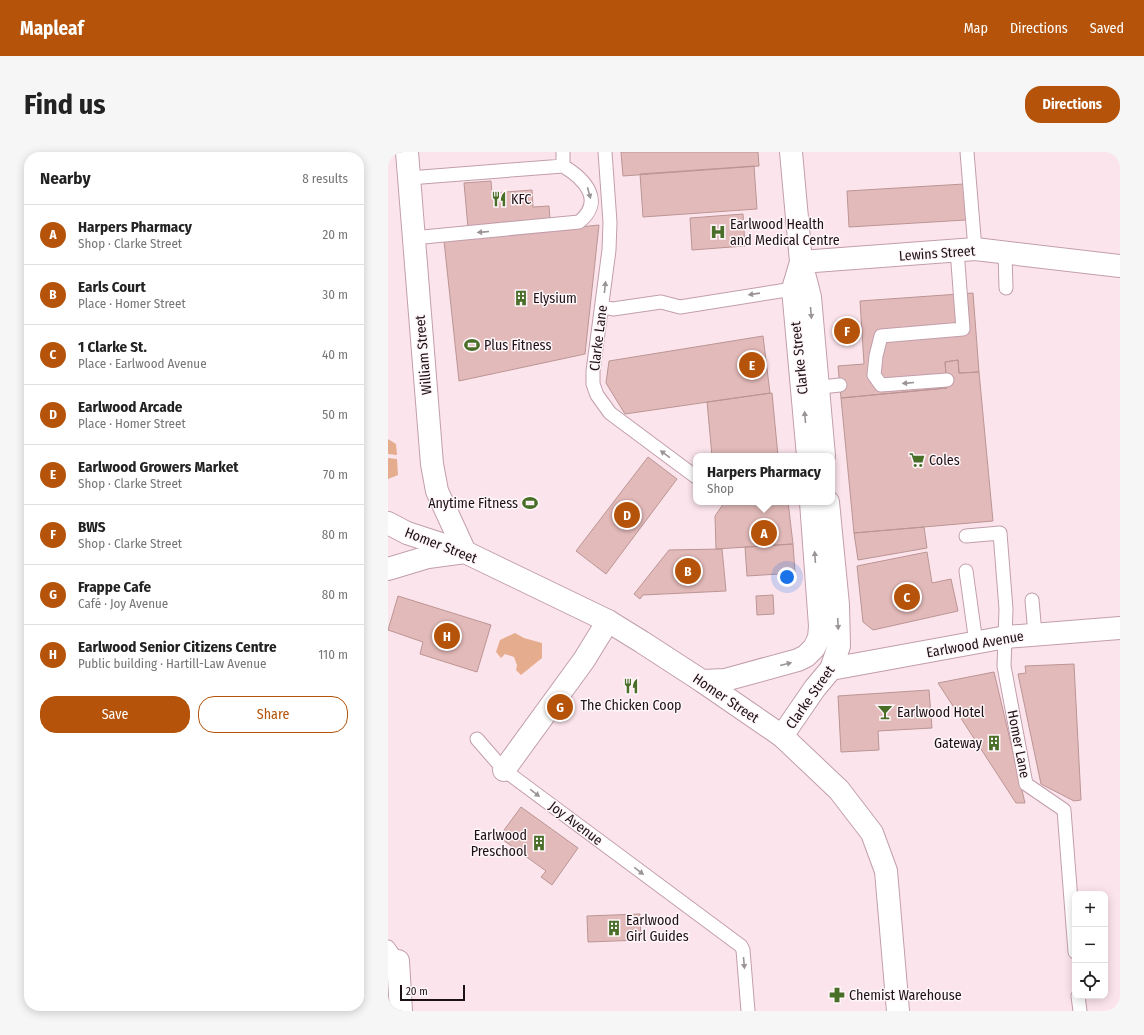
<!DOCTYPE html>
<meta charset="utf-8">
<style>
body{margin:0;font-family:"Fira Sans Condensed",sans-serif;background:#f6f6f6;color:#222}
.controls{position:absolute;right:12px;bottom:12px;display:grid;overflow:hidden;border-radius:8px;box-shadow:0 2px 10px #0003}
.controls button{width:36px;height:36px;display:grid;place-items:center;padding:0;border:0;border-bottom:1px solid #e0e0e0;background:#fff;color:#222;font:20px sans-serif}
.scale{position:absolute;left:12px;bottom:10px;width:65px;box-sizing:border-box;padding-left:4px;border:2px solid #1e1116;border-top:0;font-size:11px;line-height:14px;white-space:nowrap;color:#1e1116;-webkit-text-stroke:3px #fef6f9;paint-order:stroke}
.you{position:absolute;left:399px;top:425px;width:14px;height:14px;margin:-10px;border:3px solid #fff;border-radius:50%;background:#1a73e8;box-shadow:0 0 0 6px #1a73e833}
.badge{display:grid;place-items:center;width:26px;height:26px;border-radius:50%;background:#b45309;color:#fff;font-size:13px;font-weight:700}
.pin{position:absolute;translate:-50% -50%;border:2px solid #fff;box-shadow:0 1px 4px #0006}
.popup{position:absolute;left:305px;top:301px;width:142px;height:52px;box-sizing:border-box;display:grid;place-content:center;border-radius:8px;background:#fff;filter:drop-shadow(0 1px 3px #0005);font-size:13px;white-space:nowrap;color:#767676}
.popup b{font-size:15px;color:#222}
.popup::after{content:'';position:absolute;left:50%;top:100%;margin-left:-8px;border:8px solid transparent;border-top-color:#fff}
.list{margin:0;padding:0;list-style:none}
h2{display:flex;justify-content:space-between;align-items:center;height:52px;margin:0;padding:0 16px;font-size:17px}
h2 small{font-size:13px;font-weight:400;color:#767676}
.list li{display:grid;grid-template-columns:26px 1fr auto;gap:12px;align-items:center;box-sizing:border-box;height:60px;padding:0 16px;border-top:1px solid #e0e0e0}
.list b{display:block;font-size:15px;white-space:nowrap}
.list p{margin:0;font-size:13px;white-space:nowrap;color:#767676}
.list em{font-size:13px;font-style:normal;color:#767676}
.actions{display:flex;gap:8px;padding:12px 16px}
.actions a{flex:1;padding:9px 0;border:1px solid #b45309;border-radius:16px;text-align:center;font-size:14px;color:#b45309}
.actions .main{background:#b45309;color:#fff}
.icon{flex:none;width:22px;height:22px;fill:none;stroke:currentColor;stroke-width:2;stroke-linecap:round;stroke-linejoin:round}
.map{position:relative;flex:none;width:732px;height:859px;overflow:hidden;border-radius:16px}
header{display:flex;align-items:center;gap:24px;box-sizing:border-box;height:56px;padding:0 20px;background:#b45309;color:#fff}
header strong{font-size:19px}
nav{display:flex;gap:22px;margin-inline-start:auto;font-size:14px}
.intro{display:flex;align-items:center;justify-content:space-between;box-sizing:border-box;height:96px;padding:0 24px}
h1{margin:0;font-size:28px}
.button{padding:10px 18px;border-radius:16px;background:#b45309;color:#fff;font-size:14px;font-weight:700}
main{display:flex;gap:24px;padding:0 24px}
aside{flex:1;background:#fff;border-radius:16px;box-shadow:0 2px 10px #0003}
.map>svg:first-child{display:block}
</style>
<header>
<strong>Mapleaf</strong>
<nav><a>Map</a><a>Directions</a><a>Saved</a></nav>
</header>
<div class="intro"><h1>Find us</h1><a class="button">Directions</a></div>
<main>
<aside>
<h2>Nearby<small>8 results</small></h2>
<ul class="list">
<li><span class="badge">A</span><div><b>Harpers Pharmacy</b><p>Shop · Clarke Street</p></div><em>20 m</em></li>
<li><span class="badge">B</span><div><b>Earls Court</b><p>Place · Homer Street</p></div><em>30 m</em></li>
<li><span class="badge">C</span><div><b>1 Clarke St.</b><p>Place · Earlwood Avenue</p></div><em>40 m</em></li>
<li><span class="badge">D</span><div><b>Earlwood Arcade</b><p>Place · Homer Street</p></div><em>50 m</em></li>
<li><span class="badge">E</span><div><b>Earlwood Growers Market</b><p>Shop · Clarke Street</p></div><em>70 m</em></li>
<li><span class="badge">F</span><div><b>BWS</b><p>Shop · Clarke Street</p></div><em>80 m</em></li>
<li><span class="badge">G</span><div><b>Frappe Cafe</b><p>Café · Joy Avenue</p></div><em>80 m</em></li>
<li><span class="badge">H</span><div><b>Earlwood Senior Citizens Centre</b><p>Public building · Hartill-Law Avenue</p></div><em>110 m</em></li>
</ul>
<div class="actions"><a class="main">Save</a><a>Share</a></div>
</aside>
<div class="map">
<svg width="732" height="859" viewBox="0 0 732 859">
<rect width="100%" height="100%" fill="#fce4ed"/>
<!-- green -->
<path fill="#e5ac8e" d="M 0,287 L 8,292 L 9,303 L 0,302 Z
M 0,306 L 9,307 L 10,323 L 0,327 Z
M 127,481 L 136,486 L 154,491 L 154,506 L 133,523 L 128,518 L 129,513 L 126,505 L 117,502 L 113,506 L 108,500 L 112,488 Z"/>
<!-- building -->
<path fill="#e2bab9" stroke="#bb9594" d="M 233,0 L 370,0 L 371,14 L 235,24 Z
M 366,14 L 369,57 L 255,65 L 252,22 Z
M 103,29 L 104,41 L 144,38 L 145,55 L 161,54 L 162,67 L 106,71 L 107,74 L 80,76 L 76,31 Z
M 576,32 L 578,68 L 461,75 L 459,39 Z
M 355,62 L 357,94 L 304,98 L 302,66 Z
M 211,73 L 197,202 L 71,229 L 56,89 Z
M 585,141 L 591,220 L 571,221 L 570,208 L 557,210 L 559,236 L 453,246 L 450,214 L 476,212 L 472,149 Z
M 375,184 L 382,241 L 237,262 L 218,231 L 221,209 Z
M 570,208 L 571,221 L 591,220 L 605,369 L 466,381 L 453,246 L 559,236 L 557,210 Z
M 384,241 L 390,304 L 324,304 L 319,250 Z
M 260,305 L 289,327 L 218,422 L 188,399 Z
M 347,350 L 400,350 L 405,392 L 328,397 L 327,364 L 336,351 Z
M 536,375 L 539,396 L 470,408 L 466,381 Z
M 405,392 L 407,421 L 359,424 L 357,395 Z
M 334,397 L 338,439 L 255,443 L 252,447 L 246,442 L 281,398 Z
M 539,400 L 544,431 L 563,427 L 570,459 L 485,478 L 475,470 L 469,414 Z
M 385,443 L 386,462 L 369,463 L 368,444 Z
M 10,444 L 103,473 L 89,520 L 32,502 L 35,490 L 0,478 Z
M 686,512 L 693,648 L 686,649 L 653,632 L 630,522 L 638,521 L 637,514 Z
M 606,520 L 637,651 L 628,651 L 550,531 Z
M 541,538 L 544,576 L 490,579 L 491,598 L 453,600 L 450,544 Z
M 133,655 L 190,696 L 164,733 L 153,725 L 158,719 L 111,685 Z
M 252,762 L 253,788 L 200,790 L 199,764 Z"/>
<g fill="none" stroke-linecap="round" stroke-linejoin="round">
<defs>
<path id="service" d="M 217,0 L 222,70 L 221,98 L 205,219 L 205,232 L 209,243 L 222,261 L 308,325
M 579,0 L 587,97
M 21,26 L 175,14 L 175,0
M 25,86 L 191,70 C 217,49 197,27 175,14
M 617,101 L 618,136
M 215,155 L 225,157 L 273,150 L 292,155 L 405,137 L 410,134
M 559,228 L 493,233 L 486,223 L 488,204 L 493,184 L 575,177 L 569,98
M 424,236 L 452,233
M 578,384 L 612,381 L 618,457 L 616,514 L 638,632 L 676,658 L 687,800
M 578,419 L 588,491
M 644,448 L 647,482
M 89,587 L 116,618 L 353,794 L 355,798 L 360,859
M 0,795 L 10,809
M 690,844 L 692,859"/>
<path id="minor" d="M 403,0 L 413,110 L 422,145 L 436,304
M 413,110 L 587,97 L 732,114
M 413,110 L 405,137 L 420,304
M 443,517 L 618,485 L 732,476
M 314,529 L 337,528 L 410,508 L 418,504 L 426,496 L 431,486 L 432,474 L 423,350
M 394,584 L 427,536 L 443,517 L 451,494 L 450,453 L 440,350
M 116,618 L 196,508 L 220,469
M 10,809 L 13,859"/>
<path id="tertiary" d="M 0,371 L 19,381 L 77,400"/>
<path id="secondary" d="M 19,0 L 44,312 L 49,339 L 77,400
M 77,400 L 220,469 L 254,490 L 314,529 L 394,584 L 451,638 L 484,681 L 498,719 L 510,859
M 0,417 L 40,405 L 77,400"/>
</defs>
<!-- service casing -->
<use href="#service" stroke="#c29eac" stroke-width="15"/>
<!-- minor casing -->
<use href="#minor" stroke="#c29eac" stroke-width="24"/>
<!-- tertiary casing -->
<use href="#tertiary" stroke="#c29eac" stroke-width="24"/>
<!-- secondary casing -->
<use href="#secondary" stroke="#c29eac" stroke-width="24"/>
<!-- service -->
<use href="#service" stroke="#fff" stroke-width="13"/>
<!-- minor -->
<use href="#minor" stroke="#fff" stroke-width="22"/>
<!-- tertiary -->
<use href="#tertiary" stroke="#fff" stroke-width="22"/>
<!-- secondary -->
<use href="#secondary" stroke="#fff" stroke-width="22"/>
</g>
<!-- one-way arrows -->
<defs><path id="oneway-solid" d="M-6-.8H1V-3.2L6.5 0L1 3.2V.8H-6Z"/></defs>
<g fill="#9a9496">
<use href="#oneway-solid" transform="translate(201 41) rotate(75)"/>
<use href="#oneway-solid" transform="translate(95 80) rotate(175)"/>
<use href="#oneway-solid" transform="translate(217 135) rotate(-84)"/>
<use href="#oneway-solid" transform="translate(366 142) rotate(172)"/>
<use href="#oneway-solid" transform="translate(423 161) rotate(85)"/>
<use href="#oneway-solid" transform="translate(520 231) rotate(175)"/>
<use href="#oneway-solid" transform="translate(417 265) rotate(-95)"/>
<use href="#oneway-solid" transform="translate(277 302) rotate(-144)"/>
<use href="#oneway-solid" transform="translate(427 405) rotate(-94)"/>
<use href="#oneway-solid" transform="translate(450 472) rotate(87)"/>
<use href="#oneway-solid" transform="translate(398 512) rotate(-14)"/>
<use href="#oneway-solid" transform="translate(147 641) rotate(37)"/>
<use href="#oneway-solid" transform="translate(251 719) rotate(37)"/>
<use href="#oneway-solid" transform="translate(356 811) rotate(85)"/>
</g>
<!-- icons -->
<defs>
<symbol id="restaurant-bare" viewBox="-9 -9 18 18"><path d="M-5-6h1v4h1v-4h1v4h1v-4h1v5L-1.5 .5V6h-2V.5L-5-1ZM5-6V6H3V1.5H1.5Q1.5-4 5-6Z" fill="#486e28" stroke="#fef6f9" stroke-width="2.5" paint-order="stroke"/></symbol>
<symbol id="hospital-bare" viewBox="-9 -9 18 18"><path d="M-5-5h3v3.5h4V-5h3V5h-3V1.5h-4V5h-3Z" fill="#486e28" stroke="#fef6f9" stroke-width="2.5" paint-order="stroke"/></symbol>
<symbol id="building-bare" viewBox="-9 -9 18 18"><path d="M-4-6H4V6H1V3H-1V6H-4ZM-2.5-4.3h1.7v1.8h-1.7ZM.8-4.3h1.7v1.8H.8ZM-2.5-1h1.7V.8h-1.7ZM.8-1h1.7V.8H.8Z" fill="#486e28" stroke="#fef6f9" stroke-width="2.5" paint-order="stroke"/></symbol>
<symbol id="stadium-bare" viewBox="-9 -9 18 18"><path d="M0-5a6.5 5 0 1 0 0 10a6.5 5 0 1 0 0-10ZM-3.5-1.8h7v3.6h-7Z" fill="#486e28" stroke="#fef6f9" stroke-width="2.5" paint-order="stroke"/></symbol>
<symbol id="supermarket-bare" viewBox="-9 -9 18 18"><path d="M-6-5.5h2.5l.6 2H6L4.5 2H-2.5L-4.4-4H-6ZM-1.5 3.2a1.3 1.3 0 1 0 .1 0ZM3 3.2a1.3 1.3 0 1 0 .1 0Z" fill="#486e28" stroke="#fef6f9" stroke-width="2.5" paint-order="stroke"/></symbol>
<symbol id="bar-bare" viewBox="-9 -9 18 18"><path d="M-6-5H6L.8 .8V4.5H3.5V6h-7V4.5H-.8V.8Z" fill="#486e28" stroke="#fef6f9" stroke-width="2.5" paint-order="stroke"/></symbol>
<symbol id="pharmacy-bare" viewBox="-9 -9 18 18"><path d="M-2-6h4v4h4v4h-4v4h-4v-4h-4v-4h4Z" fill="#486e28" stroke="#fef6f9" stroke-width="2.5" paint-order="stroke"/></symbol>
</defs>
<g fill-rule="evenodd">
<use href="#restaurant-bare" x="100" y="36" width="22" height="22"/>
<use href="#hospital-bare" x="319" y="69" width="22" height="22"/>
<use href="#building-bare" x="122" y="135" width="22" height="22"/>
<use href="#stadium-bare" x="73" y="182" width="22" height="22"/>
<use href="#supermarket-bare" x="518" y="297" width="22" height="22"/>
<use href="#stadium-bare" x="131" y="340" width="22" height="22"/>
<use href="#restaurant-bare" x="232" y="523" width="22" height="22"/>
<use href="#bar-bare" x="486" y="549" width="22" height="22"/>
<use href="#building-bare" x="595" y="580" width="22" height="22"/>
<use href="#building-bare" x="140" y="680" width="22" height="22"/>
<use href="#building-bare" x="215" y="765" width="22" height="22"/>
<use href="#pharmacy-bare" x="438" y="832" width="22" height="22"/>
</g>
<g text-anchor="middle" stroke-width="3" stroke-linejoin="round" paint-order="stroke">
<!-- poi labels -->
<g font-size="14" fill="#1e1116" stroke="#fef6f9" text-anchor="start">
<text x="123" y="52">KFC</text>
<text x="342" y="77">Earlwood Health<tspan x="342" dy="16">and Medical Centre</tspan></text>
<text x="145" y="151">Elysium</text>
<text x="96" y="198">Plus Fitness</text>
<text x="541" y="313">Coles</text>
<text x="130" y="356" text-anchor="end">Anytime Fitness</text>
<text x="243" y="558" text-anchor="middle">The Chicken Coop</text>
<text x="509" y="565">Earlwood Hotel</text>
<text x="594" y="596" text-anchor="end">Gateway</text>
<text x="139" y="688" text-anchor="end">Earlwood<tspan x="139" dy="16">Preschool</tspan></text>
<text x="238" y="773">Earlwood<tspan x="238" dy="16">Girl Guides</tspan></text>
<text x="461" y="848">Chemist Warehouse</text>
</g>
<!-- street labels -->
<g font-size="14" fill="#1e1116" stroke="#fef6f9">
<text transform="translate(549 101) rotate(-4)" y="5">Lewins Street</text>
<text transform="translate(210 186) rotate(-83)" y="5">Clarke Lane</text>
<text transform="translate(35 203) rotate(-95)" y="5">William Street</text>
<text transform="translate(411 206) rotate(-96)" y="5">Clarke Street</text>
<text transform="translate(53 393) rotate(21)" y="5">Homer Street</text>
<text transform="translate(587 492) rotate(-10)" y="5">Earlwood Avenue</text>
<text transform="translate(422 545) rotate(-55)" y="5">Clarke Street</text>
<text transform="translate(338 546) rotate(34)" y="5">Homer Street</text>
<text transform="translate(631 592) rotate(79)" y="5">Homer Lane</text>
<text transform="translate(188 671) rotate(37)" y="5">Joy Avenue</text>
</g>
</g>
</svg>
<div class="controls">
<button>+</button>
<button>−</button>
<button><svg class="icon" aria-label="locate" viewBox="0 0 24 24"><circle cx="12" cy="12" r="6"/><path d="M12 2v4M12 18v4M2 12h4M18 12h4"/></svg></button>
</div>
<div class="scale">20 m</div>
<div class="you"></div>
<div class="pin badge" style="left:376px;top:381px">A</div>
<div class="popup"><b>Harpers Pharmacy</b>Shop</div>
<div class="pin badge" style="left:300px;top:419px">B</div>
<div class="pin badge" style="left:519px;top:445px">C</div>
<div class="pin badge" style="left:239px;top:363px">D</div>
<div class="pin badge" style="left:364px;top:213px">E</div>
<div class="pin badge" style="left:459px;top:179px">F</div>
<div class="pin badge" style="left:172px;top:555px">G</div>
<div class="pin badge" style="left:59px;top:484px">H</div>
</div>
</main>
